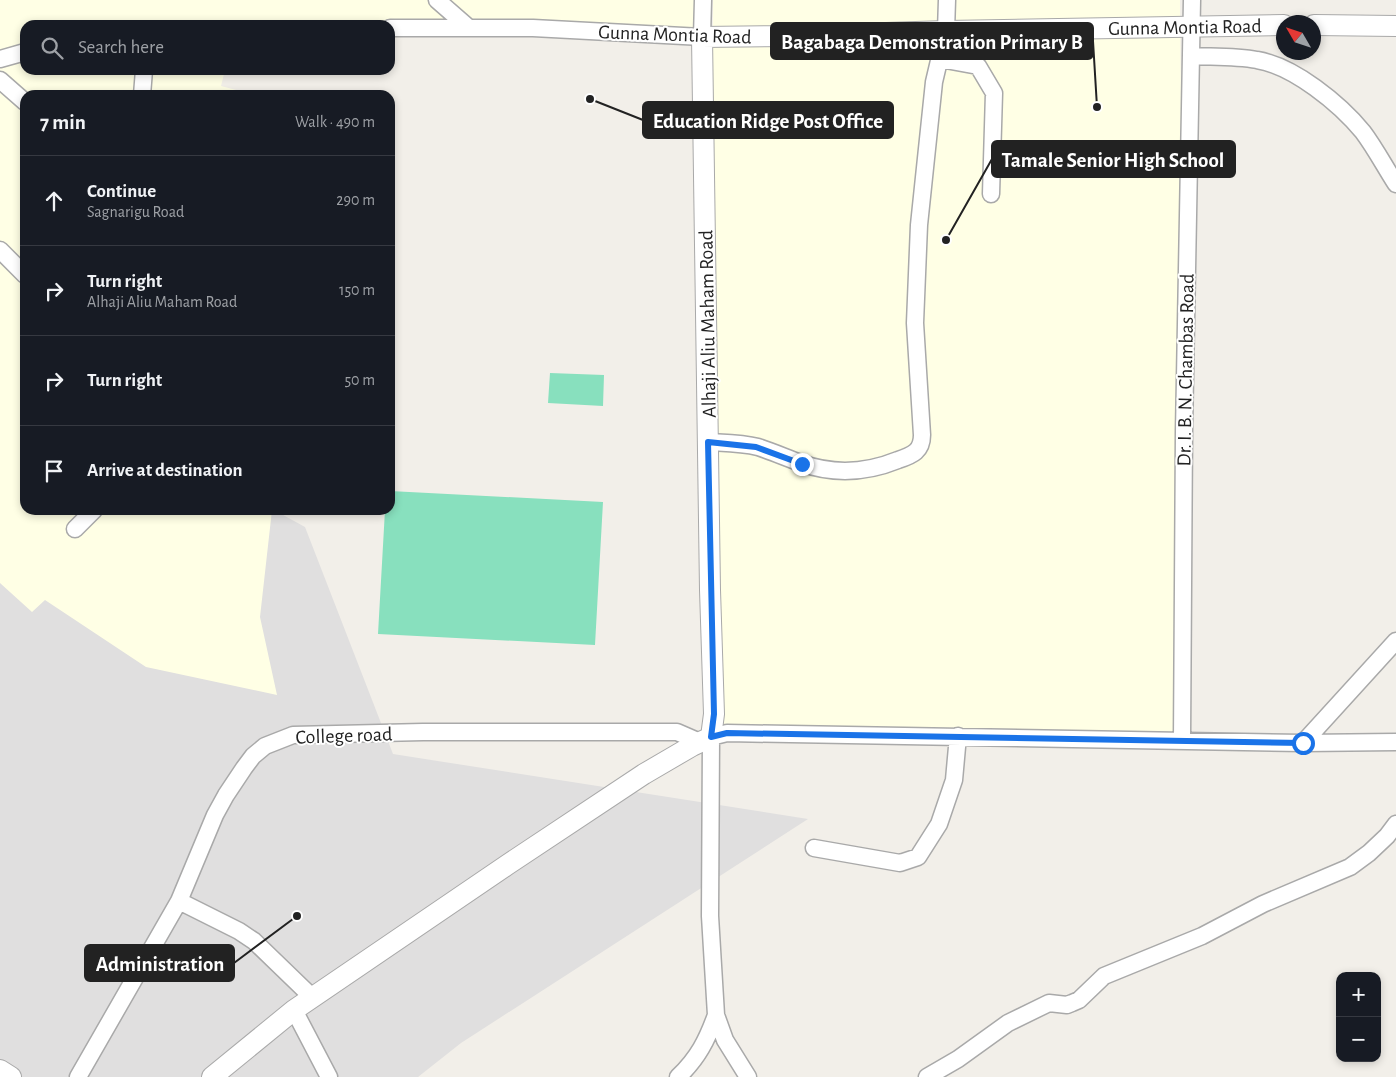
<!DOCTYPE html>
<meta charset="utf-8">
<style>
body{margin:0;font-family:"Alegreya Sans",sans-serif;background:#242831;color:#f1f3f6}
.controls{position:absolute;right:15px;bottom:15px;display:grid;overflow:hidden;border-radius:10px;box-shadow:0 2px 8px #0003}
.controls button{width:45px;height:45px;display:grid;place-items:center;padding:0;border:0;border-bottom:1px solid #363941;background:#171b24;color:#f1f3f6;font:25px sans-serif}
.compass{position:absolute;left:1276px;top:15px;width:45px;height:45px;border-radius:50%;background:#171b24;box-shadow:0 2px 8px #0003;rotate:309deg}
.stop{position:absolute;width:15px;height:15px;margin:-11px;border:4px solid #1a73e8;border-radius:50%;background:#fff}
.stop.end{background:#1a73e8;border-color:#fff;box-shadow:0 1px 5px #0008}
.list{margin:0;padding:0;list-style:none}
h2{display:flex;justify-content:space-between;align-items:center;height:65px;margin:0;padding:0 20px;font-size:21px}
h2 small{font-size:16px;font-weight:400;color:#9ea1a6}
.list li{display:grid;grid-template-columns:32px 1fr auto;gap:15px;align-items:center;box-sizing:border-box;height:90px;padding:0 20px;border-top:1px solid #363941}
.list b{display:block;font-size:19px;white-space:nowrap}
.list p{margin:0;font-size:16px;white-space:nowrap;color:#9ea1a6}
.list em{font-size:16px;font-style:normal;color:#9ea1a6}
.icon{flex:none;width:28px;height:28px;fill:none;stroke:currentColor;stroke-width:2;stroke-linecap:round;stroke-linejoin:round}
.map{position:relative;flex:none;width:1396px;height:1077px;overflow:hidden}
.search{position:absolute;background:#171b24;box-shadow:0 2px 8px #0003;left:20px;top:20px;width:375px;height:55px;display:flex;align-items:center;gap:12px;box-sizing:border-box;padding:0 18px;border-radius:15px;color:#9ea1a6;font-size:19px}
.panel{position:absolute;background:#171b24;box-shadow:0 2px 8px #0003;left:20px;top:90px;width:375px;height:425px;border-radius:15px}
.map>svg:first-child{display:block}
</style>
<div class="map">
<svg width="1396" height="1077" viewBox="0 0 1396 1077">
<rect width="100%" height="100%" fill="#f2efe9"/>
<!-- residential -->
<path fill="#e0dfdf" d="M 0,487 L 25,510 L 274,510 L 305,527 L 393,754 L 808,819 L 461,1043 L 418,1077 L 0,1077 Z"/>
<!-- education -->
<path fill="#ffffe5" d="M 0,0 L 702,0 L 702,28 L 390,25 L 25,25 L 25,70 L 225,70 L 221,86 L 240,91 L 238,95 L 25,95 L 25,510 L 272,510 L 260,617 L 277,695 L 146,667 L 45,600 L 32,612 L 0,583 Z
M 713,0 L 1180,0 L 1181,111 L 1175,732 L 717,725 L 712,370 Z"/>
<!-- pitch -->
<path fill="#88e0be" d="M 550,373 L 604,375 L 603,406 L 548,403 Z
M 390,491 L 603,502 L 595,645 L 378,634 L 385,510 L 390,510 Z"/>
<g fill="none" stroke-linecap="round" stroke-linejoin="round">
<defs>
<path id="minor" d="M 437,0 L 469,28
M 390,28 L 533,28 L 702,37 L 703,0
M 1192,56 C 1213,57 1236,56 1257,60 C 1294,66 1340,104 1363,132 C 1375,148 1385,167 1396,184
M 0,59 L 25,52
M 940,59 L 978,66 L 994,93 L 991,194
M 0,80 L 25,102
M 142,95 L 144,70
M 0,250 L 25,275
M 708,442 C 724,443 742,443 758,447 C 773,452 787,458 801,463 C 834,475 866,473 898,460 C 913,455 922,451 922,435 L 915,323 L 919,225 L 934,82 L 946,31 L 947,0
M 75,529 L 94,510
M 1182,740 L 1184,431 L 1192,0
M 1303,743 L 1396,641
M 814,848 L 900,863 L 918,857 L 939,824 L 954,780 L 958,736
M 179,901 L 239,931 L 254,941 L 313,998
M 294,1010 L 329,1077
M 78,1077 L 179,901 L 215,815 L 226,795 L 244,768 L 253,756 L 265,746 L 293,735 L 423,732 L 677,732 L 700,742
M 678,1077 C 698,1058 707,1040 716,1015
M 748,1077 L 725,1040 L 716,1015 L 710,916 L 711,737 L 727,733 L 1303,743 L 1396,742
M 927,1077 L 958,1059 L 1008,1023 L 1049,1003 L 1067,1005 L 1072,1003 L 1079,1000 L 1104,976 L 1202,936 L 1263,904 L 1350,867 L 1369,853 L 1387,836 L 1396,824"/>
<g id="tertiary">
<path d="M 1314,25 L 1396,26"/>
<path d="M 0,1070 L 11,1077"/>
<path id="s1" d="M 212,1077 L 294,1010 L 507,865 L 644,774 L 692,746 L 711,737 L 714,714 L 710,590 L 702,37 L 795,36 L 946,31 L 1284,25"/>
</g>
</defs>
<!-- minor casing -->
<use href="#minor" stroke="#a9a9a9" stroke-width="19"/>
<!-- tertiary casing -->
<use href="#tertiary" stroke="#a9a9a9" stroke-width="22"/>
<!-- minor -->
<use href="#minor" stroke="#fff" stroke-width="16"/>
<!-- tertiary -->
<use href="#tertiary" stroke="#fff" stroke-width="20"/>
</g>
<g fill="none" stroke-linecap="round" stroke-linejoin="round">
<!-- route -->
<path stroke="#1a73e8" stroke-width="6" d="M 802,464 L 756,447 L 708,442 L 714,714 L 711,737 L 727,733 L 1303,743"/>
</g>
<g text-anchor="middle" stroke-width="4" stroke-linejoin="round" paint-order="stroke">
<!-- street labels -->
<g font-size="20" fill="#222" stroke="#fff">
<text dy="7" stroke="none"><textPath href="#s1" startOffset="1788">Gunna Montia Road</textPath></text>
<text transform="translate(675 34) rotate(2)" y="7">Gunna Montia Road</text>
<text transform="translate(707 324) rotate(-91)" y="7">Alhaji Aliu Maham Road</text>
<text transform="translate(1185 370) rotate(-89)" y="7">Dr. I. B. N. Chambas Road</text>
<text transform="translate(344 735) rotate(-2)" y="7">College road</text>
</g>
</g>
<!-- callouts -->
<path fill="none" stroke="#222" stroke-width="2" d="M1097 107L1093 41M590 99L643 120M946 240L992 159M297 916L234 963"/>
<g fill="#222" stroke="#fff" stroke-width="2">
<circle cx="1097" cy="107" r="5"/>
<circle cx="590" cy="99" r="5"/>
<circle cx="946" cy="240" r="5"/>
<circle cx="297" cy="916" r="5"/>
</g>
<g fill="#222" stroke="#222" stroke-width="2">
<rect x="771" y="23" width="322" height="36" rx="5"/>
<rect x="643" y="102" width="250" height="36" rx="5"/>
<rect x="992" y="141" width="243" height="36" rx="5"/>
<rect x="85" y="945" width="149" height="36" rx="5"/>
</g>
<g font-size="21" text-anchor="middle" font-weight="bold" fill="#fff">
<text x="932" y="49">Bagabaga Demonstration Primary B</text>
<text x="768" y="128">Education Ridge Post Office</text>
<text x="1113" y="167">Tamale Senior High School</text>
<text x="160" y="971">Administration</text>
</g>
</svg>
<div class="controls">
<button>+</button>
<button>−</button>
</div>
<svg class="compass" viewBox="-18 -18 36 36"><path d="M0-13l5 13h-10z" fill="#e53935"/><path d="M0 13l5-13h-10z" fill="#9ea1a6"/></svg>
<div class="stop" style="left:1303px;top:743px"></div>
<div class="stop end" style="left:802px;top:464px"></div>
<div class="search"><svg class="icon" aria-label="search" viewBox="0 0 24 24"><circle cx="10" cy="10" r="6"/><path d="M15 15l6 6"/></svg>Search here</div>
<section class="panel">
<h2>7 min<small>Walk · 490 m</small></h2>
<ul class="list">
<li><svg class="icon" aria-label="ahead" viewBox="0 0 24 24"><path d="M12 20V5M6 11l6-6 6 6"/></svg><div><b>Continue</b><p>Sagnarigu Road</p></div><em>290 m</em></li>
<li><svg class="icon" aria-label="right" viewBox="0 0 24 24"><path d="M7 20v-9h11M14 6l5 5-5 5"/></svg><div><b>Turn right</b><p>Alhaji Aliu Maham Road</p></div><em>150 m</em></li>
<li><svg class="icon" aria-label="right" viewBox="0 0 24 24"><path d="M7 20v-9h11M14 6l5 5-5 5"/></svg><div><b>Turn right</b></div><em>50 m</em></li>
<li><svg class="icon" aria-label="arrive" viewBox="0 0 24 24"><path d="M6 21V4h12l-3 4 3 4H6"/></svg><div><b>Arrive at destination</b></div></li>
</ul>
</section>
</div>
